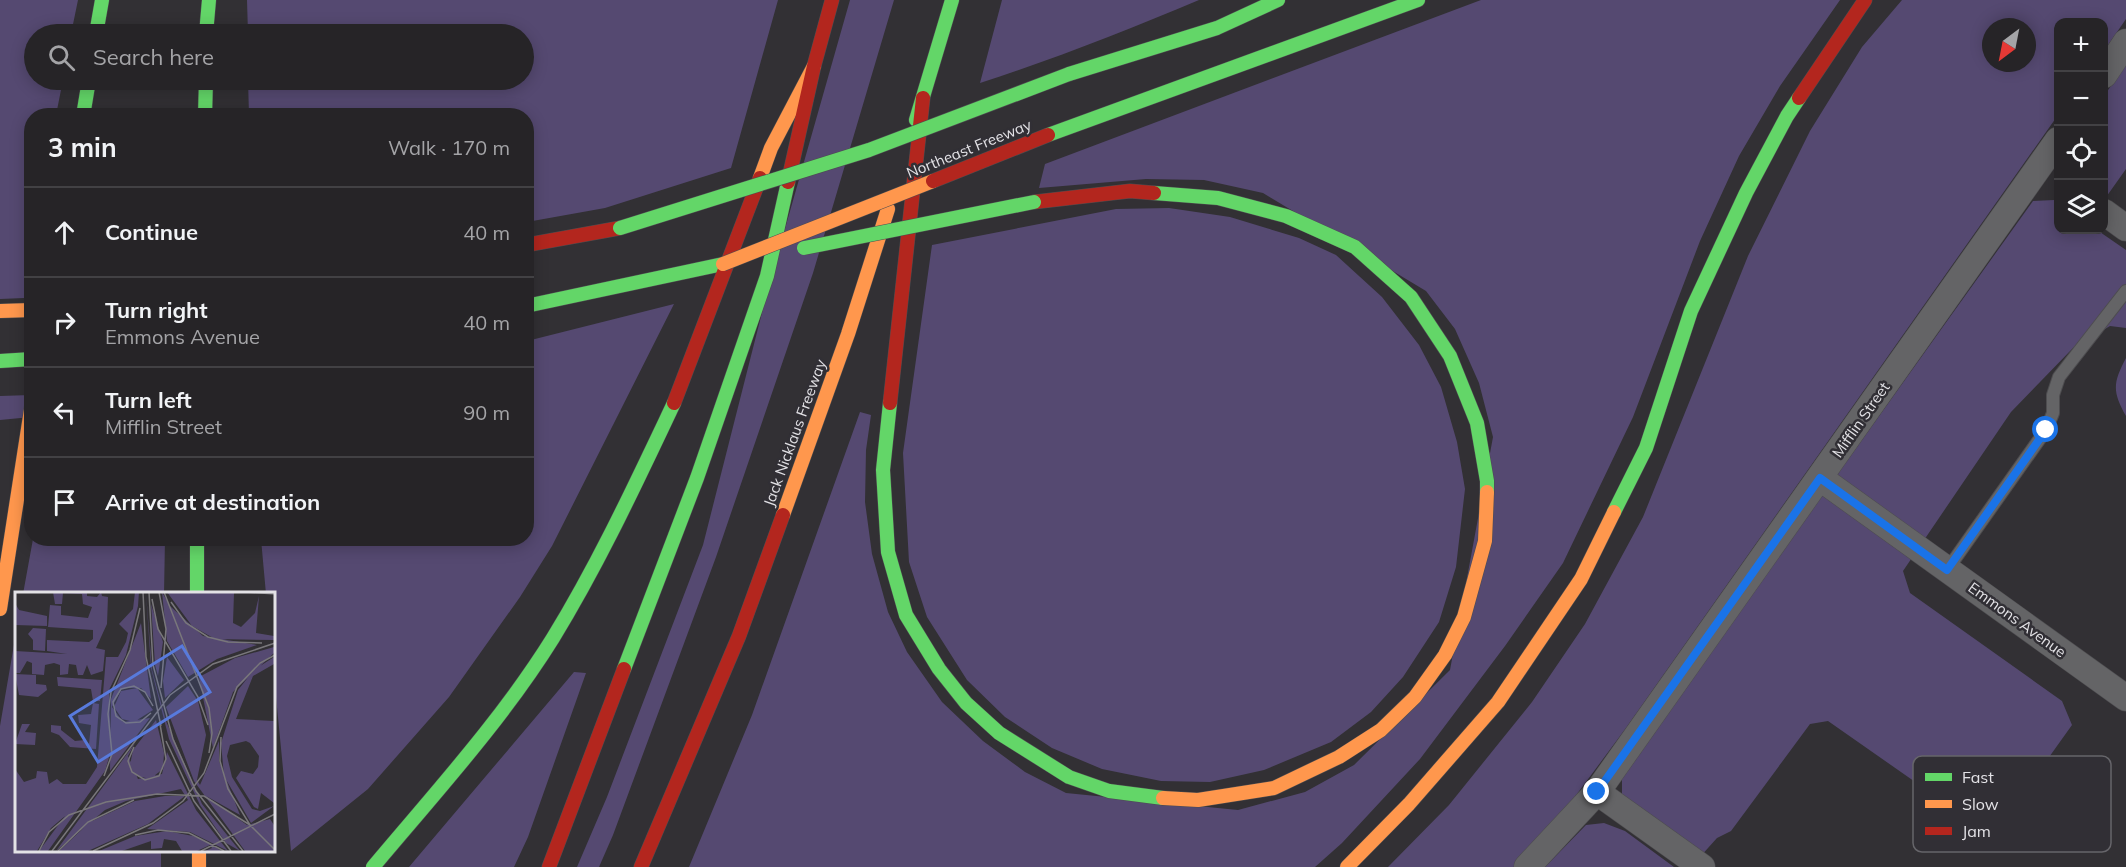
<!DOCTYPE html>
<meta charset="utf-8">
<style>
body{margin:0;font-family:Mulish,sans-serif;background:#323033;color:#f1f3f6}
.controls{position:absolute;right:18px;top:18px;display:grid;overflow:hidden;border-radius:12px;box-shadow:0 3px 15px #0003}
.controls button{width:54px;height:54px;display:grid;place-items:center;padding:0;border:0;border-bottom:2px solid #424144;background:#262427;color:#f1f3f6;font:30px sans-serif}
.compass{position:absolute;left:1982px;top:18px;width:54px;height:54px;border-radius:50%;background:#262427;box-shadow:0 3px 15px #0003;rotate:212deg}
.stop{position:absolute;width:18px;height:18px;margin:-14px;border:4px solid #1a73e8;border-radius:50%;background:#fff}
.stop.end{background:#1a73e8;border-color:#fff;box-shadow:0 2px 6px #0008}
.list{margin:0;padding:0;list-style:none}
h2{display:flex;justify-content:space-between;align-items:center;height:78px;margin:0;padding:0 24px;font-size:26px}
h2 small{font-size:20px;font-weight:400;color:#a4a4a7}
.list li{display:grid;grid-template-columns:39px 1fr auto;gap:18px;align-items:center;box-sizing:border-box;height:90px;padding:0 24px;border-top:2px solid #424144}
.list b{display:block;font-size:22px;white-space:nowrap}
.list p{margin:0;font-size:20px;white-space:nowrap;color:#a4a4a7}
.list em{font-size:20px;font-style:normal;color:#a4a4a7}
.icon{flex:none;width:33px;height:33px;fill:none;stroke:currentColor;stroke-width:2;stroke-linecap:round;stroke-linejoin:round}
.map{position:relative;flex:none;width:2126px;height:867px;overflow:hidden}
.search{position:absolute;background:#262427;box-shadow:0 3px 15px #0003;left:24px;top:24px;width:510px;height:66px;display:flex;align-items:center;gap:15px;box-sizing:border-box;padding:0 21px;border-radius:33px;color:#a4a4a7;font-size:22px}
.panel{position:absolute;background:#262427;box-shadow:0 3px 15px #0003;left:24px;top:108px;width:510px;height:438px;border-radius:24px}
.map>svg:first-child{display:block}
</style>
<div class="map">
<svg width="2126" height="867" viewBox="0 0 2126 867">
<rect width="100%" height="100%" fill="#323034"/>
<!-- green -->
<path fill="#554971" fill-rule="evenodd" d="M 0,0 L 78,0 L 71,34 L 34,34 L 34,80 L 63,80 L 56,115 L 32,116 L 32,243 L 24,298 L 0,299 Z
M 247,0 L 778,0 L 731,168 L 605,208 L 527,222 L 526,116 L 249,115 L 248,80 L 524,80 L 524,34 L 248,34 Z
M 850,0 L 894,0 L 813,273 L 716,557 L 613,835 L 599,867 L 577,867 L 607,797 L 703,545 L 769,285 Z
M 1002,0 L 1199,0 C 1127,30 1055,59 980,83 Z
M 1481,0 L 1840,0 L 1780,86 L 1739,156 L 1700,241 L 1633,417 L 1563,563 L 1505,646 L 1420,759 L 1342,843 L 1315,867 L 689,867 L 752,715 L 860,412 L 871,415 L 866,450 L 865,502 L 872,554 L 888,612 L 907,652 L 942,702 L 983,741 L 1025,772 L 1066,793 L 1238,810 L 1305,792 L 1354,765 L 1450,670 L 1493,437 L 1479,383 L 1455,329 L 1426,291 L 1263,193 L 1204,180 L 1146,179 L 1039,188 L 1045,164 Z
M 1902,0 L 2126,0 L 2126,19 L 2104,51 L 2104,22 L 2058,22 L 2058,115 L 1626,728 L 1557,821 L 1516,867 L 1388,867 L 1449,805 L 1532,702 L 1585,624 L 1643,517 L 1748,256 L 1810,131 L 1862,47 ZM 1991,27 L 2027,27 L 2027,63 L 1991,63 Z
M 2126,64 L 2126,169 L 2104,200 L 2104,96 Z
M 2054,200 L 2058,203 L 2058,230 L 2097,230 L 2126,250 L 2126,328 L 2110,326 L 2073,348 L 2011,412 L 1903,571 L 1910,593 L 2062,701 L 2072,725 L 2007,816 L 1991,826 L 1961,814 L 1828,721 L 1810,724 L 1731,831 L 1717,838 L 1699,858 L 1622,795 L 1622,775 L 2033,201 Z
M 1169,208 L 1230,217 L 1299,238 L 1336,255 L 1382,297 L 1419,345 L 1441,387 L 1457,442 L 1465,489 L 1456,567 L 1439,622 L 1403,677 L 1371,712 L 1331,742 L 1264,770 L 1210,782 L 1161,781 L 1102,769 L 1052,748 L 1005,717 L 967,680 L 927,617 L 909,562 L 903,453 L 932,245 L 1116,209 Z
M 674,304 L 552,546 L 520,597 L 449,697 L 368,789 L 291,851 L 273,666 L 273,594 L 266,594 L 261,539 L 526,538 L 527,341 Z
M 2126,358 L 2126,416 C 2112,391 2113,383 2126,358 Z
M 31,395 L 31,417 L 0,420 L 0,396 Z
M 33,539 L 165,539 L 164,594 L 23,594 Z
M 16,633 L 16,850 L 161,851 L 161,867 L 0,867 L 0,726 Z
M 574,672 L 586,673 L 528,837 L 514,867 L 409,867 Z
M 1604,823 L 1625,831 L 1674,867 L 1545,867 L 1586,825 Z"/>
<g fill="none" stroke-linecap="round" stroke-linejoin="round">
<defs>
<path id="lane" d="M 1947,570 L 2046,430 L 2053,413 L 2053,395 L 2059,377 L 2126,291"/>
<path id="street" d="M 2104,75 L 2126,42
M 2104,212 L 2126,228
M 1820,478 L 2126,698
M 1597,792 L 1702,867
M 1527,867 L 1597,792 L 2058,140"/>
<path id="fast" d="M 96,34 L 102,0
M 206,34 L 209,0
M 1069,74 L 1217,28 L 1278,0
M 83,116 L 89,80
M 205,116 L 206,80
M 916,120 L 952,0
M 1048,135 L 1418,0
M 1154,193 L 1218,198 L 1286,216 L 1355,247 L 1411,297 L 1450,356 L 1477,423 L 1487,481 L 1487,492
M 526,306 L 723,264
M 0,361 L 32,359
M 890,403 L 883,470 L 888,552 L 906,615 L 939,669 L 966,703 L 999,733 L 1069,777 L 1109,791 L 1163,798
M 1614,512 L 1646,448 L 1691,311 L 1746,193 L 1787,116 L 1799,98
M 197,538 L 197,594
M 624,669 L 697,478 L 767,276 L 788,182
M 373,867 C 435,793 502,720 553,638 C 599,563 636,483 674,403"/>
<path id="slow" d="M 760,178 L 771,148 L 814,66
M 0,311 L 32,310
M 783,515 L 848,334 L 888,209
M 0,609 L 32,403
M 1163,798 L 1198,800 L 1274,788 L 1339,757 L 1381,730 L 1415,697 L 1445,655 L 1464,617 L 1485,541 L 1487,492
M 199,850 L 199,867
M 1347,867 L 1409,804 L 1498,702 L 1581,579 L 1614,512"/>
<path id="jam" d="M 1799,98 L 1865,0
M 788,182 L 814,66 L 832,0
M 1034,202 L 1130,191 L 1154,193
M 526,245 L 620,228
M 674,403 L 760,178
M 890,403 L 923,98
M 549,867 L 624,669
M 641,867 L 739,636 L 783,515"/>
</defs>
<!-- lane casing -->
<use href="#lane" stroke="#4e4d50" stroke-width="14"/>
<!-- street casing -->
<use href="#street" stroke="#4e4d50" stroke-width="27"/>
<!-- fast casing -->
<use href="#fast" stroke="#4e4d50" stroke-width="15"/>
<!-- slow casing -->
<use href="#slow" stroke="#4e4d50" stroke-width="15"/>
<!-- jam casing -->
<use href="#jam" stroke="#4e4d50" stroke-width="15"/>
<!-- lane -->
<use href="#lane" stroke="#646466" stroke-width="12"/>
<!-- street -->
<use href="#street" stroke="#646466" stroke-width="26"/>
<!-- fast -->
<use href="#fast" stroke="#63d668" stroke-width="14"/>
<!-- slow -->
<use href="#slow" stroke="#ff974d" stroke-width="14"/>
<!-- jam -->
<use href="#jam" stroke="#b3261e" stroke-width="14"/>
<defs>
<path id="fast-bridge" d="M 620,228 L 869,150 L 1069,74
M 804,248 L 1034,202"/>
<path id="slow-bridge" d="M 723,264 L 933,181"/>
<path id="jam-bridge" d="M 933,181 L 1048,135"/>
</defs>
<!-- fast-bridge casing -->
<use href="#fast-bridge" stroke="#4e4d50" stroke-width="15" stroke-linecap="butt"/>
<!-- slow-bridge casing -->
<use href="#slow-bridge" stroke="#4e4d50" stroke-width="15" stroke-linecap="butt"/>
<!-- jam-bridge casing -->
<use href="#jam-bridge" stroke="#4e4d50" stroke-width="15" stroke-linecap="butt"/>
<!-- fast-bridge -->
<use href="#fast-bridge" stroke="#63d668" stroke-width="14"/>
<!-- slow-bridge -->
<use href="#slow-bridge" stroke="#ff974d" stroke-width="14"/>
<!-- jam-bridge -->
<use href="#jam-bridge" stroke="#b3261e" stroke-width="14"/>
</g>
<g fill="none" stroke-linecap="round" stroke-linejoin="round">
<!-- route -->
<path stroke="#1a73e8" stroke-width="8" d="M 1597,792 L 1820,478 L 1947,570 L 2046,430"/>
</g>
<g text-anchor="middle" stroke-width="5" stroke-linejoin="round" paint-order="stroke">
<!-- street labels -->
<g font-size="15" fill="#e3e2e6" stroke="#312f35">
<text transform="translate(969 149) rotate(-22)" y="5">Northeast Freeway</text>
<text transform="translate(1861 420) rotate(-55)" y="5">Mifflin Street</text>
<text transform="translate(795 433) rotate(-70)" y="5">Jack Nicklaus Freeway</text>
<text transform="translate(2017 620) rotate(36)" y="5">Emmons Avenue</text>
</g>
</g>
<!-- overview -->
<g transform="translate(15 592)">
<rect width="260" height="260" fill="#323034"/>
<path d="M 38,0 L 72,0 L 72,4 L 82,5 L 86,0 L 87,4 L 93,5 L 92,32 L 81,56 L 90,58 L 88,79 L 76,83 L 72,73 L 68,83 L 63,83 L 61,73 L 54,72 L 53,82 L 45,83 L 45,73 L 39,71 L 30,73 L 29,83 L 17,82 L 17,71 L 12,69 L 5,81 L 0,81 L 0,59 L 52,62 L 32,59 L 32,48 L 74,50 L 78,47 L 78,38 L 33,35 L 35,13 L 46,14 L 46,23 L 73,26 L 77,15 L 68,12 L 67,2 L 48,1 L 47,12 L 40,12 ZM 120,0 L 124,0 L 123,14 L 111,63 L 94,98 L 96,159 L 90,179 L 33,259 L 24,259 L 50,224 L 36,236 L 22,259 L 0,259 L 0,177 L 9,190 L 21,186 L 22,179 L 32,180 L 34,192 L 42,187 L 48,192 L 71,192 L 82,175 L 91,65 L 103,65 L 111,50 L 113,41 L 104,32 L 118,17 ZM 131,0 L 137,78 L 151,129 L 187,212 L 225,259 L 211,251 L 185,213 L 154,147 L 136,76 ZM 147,0 L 155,14 L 188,44 L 242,53 L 202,67 L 173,85 L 152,49 ZM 152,0 L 219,1 L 218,31 L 226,35 L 240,21 L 244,4 L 241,41 L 259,44 L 259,48 L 200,47 L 177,34 ZM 0,11 L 4,18 L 32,24 L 32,34 L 0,33 ZM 136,12 L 148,50 L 143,84 L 140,73 ZM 126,31 L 136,107 L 126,96 L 107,96 L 97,115 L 108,130 L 135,126 L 95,179 L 96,107 ZM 18,36 L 31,37 L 30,59 L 18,58 L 18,48 L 13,42 ZM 259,55 L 259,61 L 218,100 L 198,156 L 184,85 L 220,66 ZM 152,65 L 169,88 L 150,106 L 148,89 ZM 259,65 L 259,72 L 238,84 L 221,127 L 259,129 L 259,211 L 246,201 L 243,217 L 239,215 L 221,186 L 226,179 L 238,182 L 243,175 L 244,164 L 235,151 L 231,149 L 215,153 L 212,164 L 217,185 L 237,217 L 245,219 L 259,214 L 236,231 L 209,184 L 206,151 L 223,98 L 239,78 ZM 0,82 L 21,83 L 21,92 L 31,93 L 32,98 L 23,105 L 4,103 ZM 42,85 L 87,88 L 85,109 L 78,109 L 76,97 L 43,94 ZM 173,94 L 183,109 L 191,143 L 182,188 L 185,193 L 204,149 L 204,169 L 225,223 L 191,204 L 232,233 L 255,227 L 259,233 L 259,259 L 230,259 L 179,189 L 151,115 ZM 122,96 L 138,118 L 119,130 L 107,127 L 99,115 L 106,99 ZM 78,111 L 84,112 L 81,157 L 55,155 L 44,143 L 36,140 L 36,133 L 46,134 L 46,138 L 60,149 L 70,148 L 74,152 L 76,133 L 64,131 L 63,123 L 76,122 ZM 141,128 L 149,161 L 148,177 L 135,187 L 122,184 L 115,173 L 118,158 ZM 7,132 L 15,132 L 10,140 L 21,141 L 20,153 L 0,152 ZM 120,151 L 113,164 L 123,187 L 147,182 L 152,160 L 181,218 L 213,259 L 175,240 L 132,237 L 173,208 L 166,197 L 111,209 L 90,218 L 41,259 ZM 150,204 L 170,204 L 133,232 L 73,259 L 44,259 L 75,230 L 120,209 ZM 152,239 L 178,244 L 193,250 L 206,259 L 190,259 L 197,256 L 195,253 L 182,259 L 167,259 L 161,249 L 149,247 L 147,256 L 136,257 L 136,249 L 107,259 L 84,259 L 120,244 Z" fill="#554971"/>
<path fill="none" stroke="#79777b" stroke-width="1.5" d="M 128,0 L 131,65 L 146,134M 134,0 L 138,73 L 158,147 L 181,199 L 228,259M 144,0 L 151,37 L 146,96M 149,0 L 194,116 L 197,141 L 194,161M 230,0 L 260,2M 137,7 L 143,37 L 183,105 L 193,133M 156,10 L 171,31 L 193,45 L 213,50 L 247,51M 136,121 L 125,130 L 111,131 L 101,124 L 98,110 L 106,97 L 119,94 L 130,100 L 138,114M 206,145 L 205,169 L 213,197 L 235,233 L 260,258M 151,149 L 179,209 L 216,259M 119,155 L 113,169 L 117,180 L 130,188 L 144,184 L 151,167 L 145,132M 89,184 L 97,162 L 93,122 L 96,100 L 115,58 L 125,16M 120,243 L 143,238 L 174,241 L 209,259M 24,259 L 34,240 L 54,223 L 91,210 L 142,202 L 189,204 L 235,233M 37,259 L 155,103 L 198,72 L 260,51M 43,259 L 73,230 L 119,208M 78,259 L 138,231 L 168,209 L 189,181 L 222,95 L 245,71 L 260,63M 186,259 L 260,222"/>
<path fill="#587adc" fill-opacity="0.15" stroke="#587adc" stroke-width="3" d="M 167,54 L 195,100 L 83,170 L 55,124 Z"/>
<rect width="260" height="260" fill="none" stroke="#e3e2e6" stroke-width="3"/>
</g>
<!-- legend -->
<rect x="1913" y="756" width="198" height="96" rx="9" fill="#312f35" stroke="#66656a" stroke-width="1.5"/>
<rect x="1925" y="773" width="27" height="8" fill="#63d668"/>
<rect x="1925" y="800" width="27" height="8" fill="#ff974d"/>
<rect x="1925" y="827" width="27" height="8" fill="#b3261e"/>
<g font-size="16" fill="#e3e2e6">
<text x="1962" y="783">Fast</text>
<text x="1962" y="810">Slow</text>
<text x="1962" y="837">Jam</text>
</g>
</svg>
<div class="controls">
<button>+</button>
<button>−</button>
<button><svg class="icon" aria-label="locate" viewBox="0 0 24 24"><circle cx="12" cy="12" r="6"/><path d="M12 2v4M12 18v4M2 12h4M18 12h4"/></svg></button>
<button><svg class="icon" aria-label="layers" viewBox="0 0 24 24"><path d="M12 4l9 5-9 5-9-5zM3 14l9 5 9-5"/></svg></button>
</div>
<svg class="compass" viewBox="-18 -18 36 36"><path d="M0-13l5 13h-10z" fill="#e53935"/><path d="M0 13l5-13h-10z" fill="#a4a4a7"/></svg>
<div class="stop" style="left:2046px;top:430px"></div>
<div class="stop end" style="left:1597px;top:792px"></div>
<div class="search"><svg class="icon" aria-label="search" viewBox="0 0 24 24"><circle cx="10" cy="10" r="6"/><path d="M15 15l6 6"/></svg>Search here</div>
<section class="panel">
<h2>3 min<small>Walk · 170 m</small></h2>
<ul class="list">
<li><svg class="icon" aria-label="ahead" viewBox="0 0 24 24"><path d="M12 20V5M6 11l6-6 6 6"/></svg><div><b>Continue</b></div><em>40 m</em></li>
<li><svg class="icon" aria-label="right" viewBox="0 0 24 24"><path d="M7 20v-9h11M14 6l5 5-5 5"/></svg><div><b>Turn right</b><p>Emmons Avenue</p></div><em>40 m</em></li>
<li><svg class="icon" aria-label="left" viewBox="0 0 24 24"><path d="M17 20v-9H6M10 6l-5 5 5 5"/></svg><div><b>Turn left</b><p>Mifflin Street</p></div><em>90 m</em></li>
<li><svg class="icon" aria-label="arrive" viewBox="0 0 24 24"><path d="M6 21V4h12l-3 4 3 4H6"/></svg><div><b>Arrive at destination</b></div></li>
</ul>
</section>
</div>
